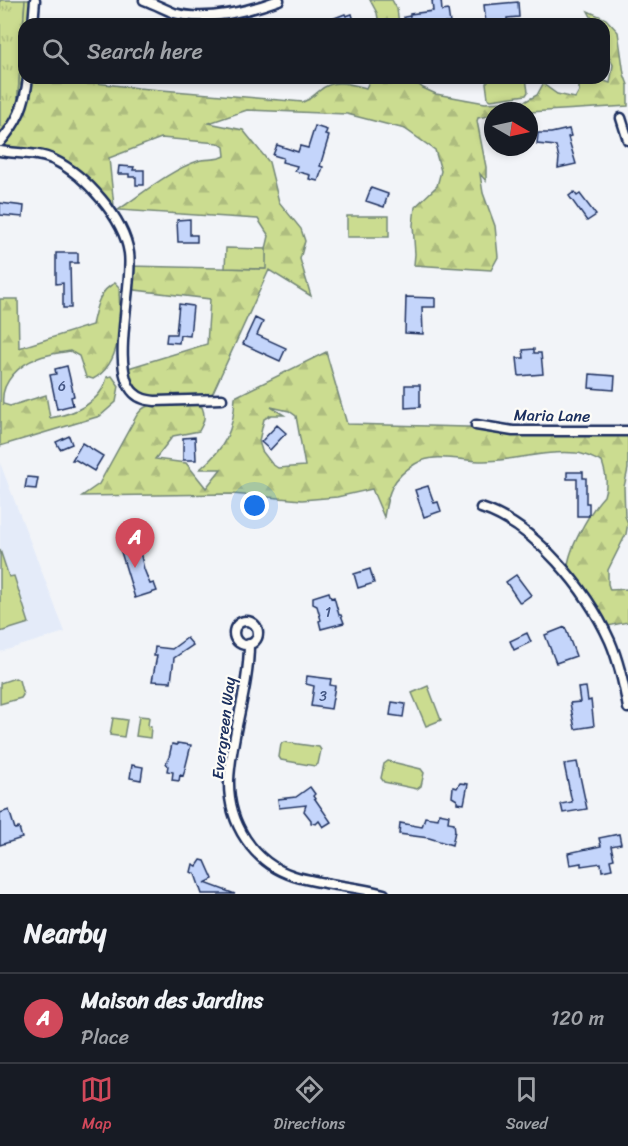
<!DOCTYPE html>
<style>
body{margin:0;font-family:Sriracha,sans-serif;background:#242831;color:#f1f3f6}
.compass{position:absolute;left:484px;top:102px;width:54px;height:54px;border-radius:50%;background:#171b24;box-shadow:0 3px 9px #0003;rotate:99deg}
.you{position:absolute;left:255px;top:506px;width:21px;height:21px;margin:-15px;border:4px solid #fff;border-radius:50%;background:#1a73e8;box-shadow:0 0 0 9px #1a73e833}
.badge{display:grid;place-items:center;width:39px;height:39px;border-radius:50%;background:#d1495b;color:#fff;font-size:20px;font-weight:700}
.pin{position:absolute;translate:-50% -50px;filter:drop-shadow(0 2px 3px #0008)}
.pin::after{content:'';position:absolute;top:32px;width:21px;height:18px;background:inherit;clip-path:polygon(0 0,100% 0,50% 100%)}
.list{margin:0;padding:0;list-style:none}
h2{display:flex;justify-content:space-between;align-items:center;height:78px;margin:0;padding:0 24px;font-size:26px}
h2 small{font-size:20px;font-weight:400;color:#9ea1a6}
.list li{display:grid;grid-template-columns:39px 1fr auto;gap:18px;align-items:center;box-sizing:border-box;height:90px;padding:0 24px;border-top:2px solid #363941}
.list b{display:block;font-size:22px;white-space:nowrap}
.list p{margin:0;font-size:20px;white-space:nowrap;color:#9ea1a6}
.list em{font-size:20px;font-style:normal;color:#9ea1a6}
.icon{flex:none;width:33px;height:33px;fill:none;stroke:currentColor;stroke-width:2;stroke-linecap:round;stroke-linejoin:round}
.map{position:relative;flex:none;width:628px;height:894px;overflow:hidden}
.search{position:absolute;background:#171b24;box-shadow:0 3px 9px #0003;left:18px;right:18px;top:18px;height:66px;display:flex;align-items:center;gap:15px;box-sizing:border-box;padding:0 21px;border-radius:18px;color:#9ea1a6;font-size:22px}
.sheet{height:168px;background:#171b24}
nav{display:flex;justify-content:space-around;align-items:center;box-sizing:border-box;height:84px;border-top:2px solid #363941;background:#171b24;font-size:16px;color:#9ea1a6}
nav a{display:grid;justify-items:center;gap:3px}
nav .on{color:#d1495b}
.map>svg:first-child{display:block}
</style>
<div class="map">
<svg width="628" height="894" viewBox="0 0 628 894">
<defs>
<pattern id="grass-tufts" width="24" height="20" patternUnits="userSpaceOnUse" patternTransform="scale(1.5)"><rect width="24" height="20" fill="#cbdc90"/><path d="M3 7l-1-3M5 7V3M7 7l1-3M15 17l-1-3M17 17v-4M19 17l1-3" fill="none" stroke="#aebd7f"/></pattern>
<pattern id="forest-firs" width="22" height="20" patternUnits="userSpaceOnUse" patternTransform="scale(1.5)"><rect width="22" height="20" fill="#cbdc90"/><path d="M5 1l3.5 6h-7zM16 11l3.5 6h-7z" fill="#aebd7f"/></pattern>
</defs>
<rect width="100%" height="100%" fill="#f2f4f8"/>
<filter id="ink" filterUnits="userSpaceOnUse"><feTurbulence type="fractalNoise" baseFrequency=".0167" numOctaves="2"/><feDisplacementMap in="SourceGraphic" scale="12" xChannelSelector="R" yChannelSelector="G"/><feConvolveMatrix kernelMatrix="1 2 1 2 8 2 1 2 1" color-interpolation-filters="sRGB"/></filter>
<g filter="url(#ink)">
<!-- built -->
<path fill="#e4ebf9" d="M 0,463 L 65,632 L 0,652 Z"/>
<!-- grass -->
<path fill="url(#grass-tufts)" stroke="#738677" stroke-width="1.5" d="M 0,0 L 25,0 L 16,123 L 0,142 Z
M 139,716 L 149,717 L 148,726 L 151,727 L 150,738 L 136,736 Z"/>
<!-- forest -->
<path fill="url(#forest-firs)" stroke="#738677" stroke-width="1.5" fill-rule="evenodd" d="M 25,0 L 35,0 L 33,24 L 24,24 L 24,78 L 54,78 L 138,88 L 303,102 C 311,99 313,96 319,91 C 334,78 349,84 366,88 L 371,78 L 410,78 L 423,88 L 436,94 L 485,103 L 526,101 L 537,95 L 543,84 L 557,94 L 575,98 L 579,91 L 579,78 L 596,78 L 610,83 L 613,65 L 604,42 L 604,24 L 595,24 L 588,11 L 606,19 L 618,32 L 624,74 L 628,85 L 628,106 L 529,112 L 493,111 L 493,115 L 478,118 L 477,121 L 486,167 L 486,181 L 480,174 L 483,193 L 495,226 L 498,257 L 491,270 L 414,265 L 415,254 L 413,225 L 415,207 L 437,186 L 441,171 L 435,150 L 405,129 L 347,114 L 247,110 L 209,123 L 243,130 L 269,162 L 279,202 L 301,229 L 305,241 L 300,259 L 311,296 L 269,270 L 209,401 L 139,397 L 125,369 L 207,344 L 210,299 L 127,289 L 129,266 L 265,269 L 266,249 L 269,236 L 258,219 L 118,210 C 142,194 170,170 198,161 C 207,158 216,161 225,156 L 224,147 L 218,143 L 161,138 L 109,158 L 115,216 L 105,202 L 53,159 L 0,151 L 0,142 L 16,123 Z
M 370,0 L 392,0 L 397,9 L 399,24 L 379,24 L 377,13 Z
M 115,283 L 119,287 C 120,317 124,363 93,379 L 86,377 L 79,356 L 70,351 C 60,353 48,354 38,358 C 20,364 0,382 3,404 L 10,406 L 46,395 L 50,418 C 74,414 101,403 107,377 L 112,376 L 119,386 L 116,402 L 100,416 L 0,446 L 0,299 L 18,299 L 19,348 L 92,325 C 96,309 98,291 115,283 Z
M 326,352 L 347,424 L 628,431 L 628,469 L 624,487 L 625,516 L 628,523 L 626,534 L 608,570 L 608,584 L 610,590 L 628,589 L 628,622 L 603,627 C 595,615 573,588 569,576 C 562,557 591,510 604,496 C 608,484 606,474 602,462 C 594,459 584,453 576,453 C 544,450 514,461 483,461 C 462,461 435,452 415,464 C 392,478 388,492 384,517 L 372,489 L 337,497 L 302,500 L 232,494 L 82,496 L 99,484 L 137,415 C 140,411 143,407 148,406 C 162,401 189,402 202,407 C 206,417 204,422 199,431 L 173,436 L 155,459 L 186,463 L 206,488 L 221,469 L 200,469 C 225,448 234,431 235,397 ZM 271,407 L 289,411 L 296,416 L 305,466 L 278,468 L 272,464 L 262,451 L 259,441 L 264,419 L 271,415 L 284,415 Z"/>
<!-- garden -->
<path fill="#cbdc90" stroke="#738677" stroke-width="1.5" d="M 504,78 L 526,78 L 528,92 L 526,95 L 491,100 L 488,98 L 486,83 L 489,80 Z
M 347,216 L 389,216 L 389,237 L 347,237 Z
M 226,248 L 266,249 L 266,269 L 225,268 Z
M 0,550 L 9,577 L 14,576 L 29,623 L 0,632 Z
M 15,678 L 19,680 L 23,695 L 21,698 L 0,704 L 0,683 Z
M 428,686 L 441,720 L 426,726 L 412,693 Z
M 113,718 L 127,720 L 124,737 L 110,735 Z
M 284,742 L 319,747 L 321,750 L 318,764 L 315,766 L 281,760 L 279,757 L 281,744 Z
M 388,761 L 421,769 L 424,773 L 421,786 L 417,789 L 384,782 L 381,778 L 384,764 Z"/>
<!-- building -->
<path fill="#c4d5fb" stroke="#1b2f5e" stroke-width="1.5" d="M 432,0 L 441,0 L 442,11 L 448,10 L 450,23 L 405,24 L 404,17 L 410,16 L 410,14 L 433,11 Z
M 518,2 L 519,17 L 507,18 L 507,24 L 486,23 L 484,5 Z
M 345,14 L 346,16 L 352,14 L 355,24 L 319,24 Z
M 315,126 L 327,130 L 325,135 L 329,136 L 320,166 L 323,167 L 318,181 L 309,179 L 310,175 L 295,171 L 297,166 L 282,162 L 283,158 L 273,155 L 277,145 L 298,152 L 300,146 L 308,148 Z
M 569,129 L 571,136 L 568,137 L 576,164 L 558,168 L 559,158 L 556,146 L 537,144 L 538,133 L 551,133 Z
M 119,166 L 134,167 L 133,170 L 144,170 L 144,185 L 136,185 L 136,177 L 129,177 L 129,174 L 118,174 Z
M 371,188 L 388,194 L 384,207 L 366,201 Z
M 574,192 L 577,196 L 580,194 L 596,215 L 587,221 L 569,196 Z
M 0,203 L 24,206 L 23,217 L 0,215 Z
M 190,219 L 190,235 L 197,235 L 197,242 L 178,242 L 177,220 Z
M 56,253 L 78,253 L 78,263 L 70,263 L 71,308 L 63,308 L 63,283 L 56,284 Z
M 406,297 L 435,298 L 435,307 L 422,307 L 423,334 L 405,333 Z
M 179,304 L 193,306 L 190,336 L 180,335 L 179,343 L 166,342 L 167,334 L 176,334 Z
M 255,318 L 263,322 L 257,335 L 286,348 L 280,361 L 243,344 Z
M 534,349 L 534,353 L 541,353 L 543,374 L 519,376 L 517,358 L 524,358 L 523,350 Z
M 67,366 L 74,396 L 71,397 L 73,405 L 57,409 L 50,375 L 56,374 L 55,369 Z
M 590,374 L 615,376 L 614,390 L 589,388 Z
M 405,385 L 420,385 L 420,407 L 405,408 Z
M 277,425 L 286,433 L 270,450 L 261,442 Z
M 69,436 L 72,444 L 60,449 L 56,442 Z
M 195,437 L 196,460 L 183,460 L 183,438 Z
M 82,443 L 103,456 L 94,471 L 76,460 L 72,460 Z
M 567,472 L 583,472 L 583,478 L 586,478 L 586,503 L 589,503 L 589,516 L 577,516 L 577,479 L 567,479 Z
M 27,477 L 38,478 L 36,489 L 25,488 Z
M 428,486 L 434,503 L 438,502 L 441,511 L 424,517 L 415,490 Z
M 130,538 L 130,540 L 137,539 L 144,569 L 150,584 L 154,583 L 157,591 L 135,598 L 118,542 Z
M 370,569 L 374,583 L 358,588 L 354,574 Z
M 516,575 L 531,595 L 520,603 L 506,582 Z
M 329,592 L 331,598 L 334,597 L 339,615 L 341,615 L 344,623 L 321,629 L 319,621 L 321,620 L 317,606 L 313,604 L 313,597 Z
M 565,627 L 576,656 L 556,663 L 545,635 Z
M 527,633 L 531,642 L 514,650 L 510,641 Z
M 187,638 L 193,645 L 174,658 L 171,682 L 152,681 L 157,656 L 154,656 L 155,647 L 172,649 Z
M 307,676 L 331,679 L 330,685 L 335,686 L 331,709 L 311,706 L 314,686 L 306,684 Z
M 586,687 L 588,701 L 591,700 L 594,726 L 575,729 L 570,703 L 580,702 L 578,688 Z
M 392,702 L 405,704 L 403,717 L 390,715 Z
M 177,743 L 191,745 L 184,773 L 183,776 L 180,775 L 179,781 L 172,780 L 173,772 L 167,771 L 168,766 L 166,763 L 169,757 L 172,744 L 177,745 Z
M 577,762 L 587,809 L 563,813 L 561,804 L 572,802 L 564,764 Z
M 132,765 L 143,767 L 141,780 L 130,778 Z
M 460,783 L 468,784 L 464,804 L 457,803 L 457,800 L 452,797 L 453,787 L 457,788 Z
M 310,787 L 315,794 L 313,796 L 331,822 L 323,827 L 319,821 L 316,824 L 311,823 L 311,820 L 304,811 L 306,805 L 279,808 L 278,799 L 296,797 Z
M 9,810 L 15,829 L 19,828 L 22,838 L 0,845 L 0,813 Z
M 439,813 L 449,815 L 448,822 L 454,823 L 455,831 L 452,845 L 429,838 L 399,834 L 400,823 L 422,827 L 425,817 L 438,819 Z
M 619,834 L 621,844 L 611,846 L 614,859 L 610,860 L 612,869 L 602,871 L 601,863 L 581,866 L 581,863 L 570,865 L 568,853 L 601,846 L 599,838 Z
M 201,860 L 205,861 L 213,879 L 205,883 L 235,894 L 202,894 L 195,874 L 191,872 L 193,864 L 197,866 Z"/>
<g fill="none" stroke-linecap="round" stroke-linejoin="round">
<defs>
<path id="minor" d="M 144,0 C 155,4 164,9 174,13 C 206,22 249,11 279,0
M 33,24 L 35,0
M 621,118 L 628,140
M 0,142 C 18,122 25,104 28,78
M 0,151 C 17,154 38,152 54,160 C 85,175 124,218 129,253 C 134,285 109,369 134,393 C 140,399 147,400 155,401 L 222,399
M 476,425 L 513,431 L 628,431
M 481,508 C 535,525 587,590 610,641 C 619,662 624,685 628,708
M234 633a12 12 0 1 1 24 0a12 12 0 1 1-24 0Z
M 249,644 C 249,690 231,735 229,780 C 228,823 253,863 294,876 C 323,885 354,886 384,894"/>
</defs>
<!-- minor casing -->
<use href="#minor" stroke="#1b2f5e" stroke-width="13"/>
<!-- minor -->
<use href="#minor" stroke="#fdfcf7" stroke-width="8"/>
</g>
</g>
<g text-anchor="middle" stroke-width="4.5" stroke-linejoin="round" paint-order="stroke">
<!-- number labels -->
<g font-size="14" fill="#455885">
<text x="62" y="391">6</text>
<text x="328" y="617">1</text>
<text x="323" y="701">3</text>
</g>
<!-- street labels -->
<g font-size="16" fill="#1b2f5e" stroke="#fdfcf7">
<text transform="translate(552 415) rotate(1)" y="6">Maria Lane</text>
<text transform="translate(223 728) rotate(-83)" y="6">Evergreen Way</text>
</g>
</g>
</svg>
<svg class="compass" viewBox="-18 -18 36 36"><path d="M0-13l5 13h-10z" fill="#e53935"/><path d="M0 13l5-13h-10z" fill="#9ea1a6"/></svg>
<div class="you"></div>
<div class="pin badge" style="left:135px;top:568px">A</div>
<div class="search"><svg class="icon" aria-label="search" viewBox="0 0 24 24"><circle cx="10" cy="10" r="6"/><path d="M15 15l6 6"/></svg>Search here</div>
</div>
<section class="sheet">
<h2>Nearby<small></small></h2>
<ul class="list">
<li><span class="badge">A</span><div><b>Maison des Jardins</b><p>Place</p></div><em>120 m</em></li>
</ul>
</section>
<nav>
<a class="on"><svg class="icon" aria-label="map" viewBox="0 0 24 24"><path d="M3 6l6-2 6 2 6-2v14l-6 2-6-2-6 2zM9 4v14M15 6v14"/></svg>Map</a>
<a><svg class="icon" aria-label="directions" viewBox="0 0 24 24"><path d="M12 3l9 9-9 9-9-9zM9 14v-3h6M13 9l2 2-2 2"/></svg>Directions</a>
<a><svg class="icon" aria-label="saved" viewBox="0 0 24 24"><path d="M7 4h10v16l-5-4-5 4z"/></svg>Saved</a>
</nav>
